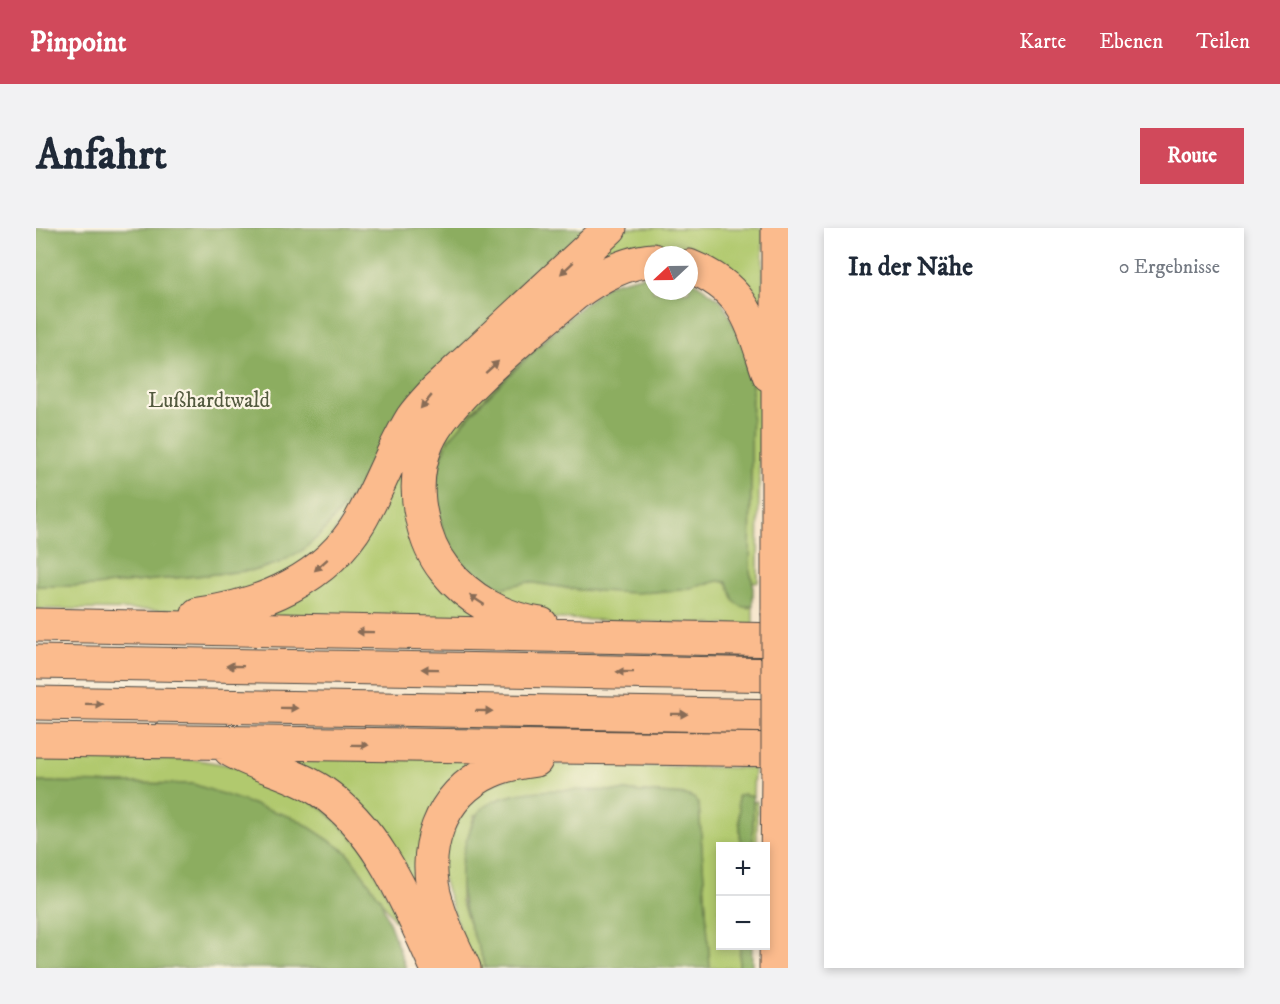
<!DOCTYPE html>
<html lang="de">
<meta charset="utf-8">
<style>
body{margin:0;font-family:"IM FELL DW Pica",serif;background:#f2f2f3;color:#1f2937}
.controls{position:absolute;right:18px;bottom:18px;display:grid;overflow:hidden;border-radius:0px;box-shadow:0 3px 9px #0003}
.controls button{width:54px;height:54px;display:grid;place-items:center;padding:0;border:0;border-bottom:2px solid #e0e1e3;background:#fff;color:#1f2937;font:30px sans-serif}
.compass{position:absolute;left:608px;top:18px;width:54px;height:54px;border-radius:50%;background:#fff;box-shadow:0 3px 9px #0003;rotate:248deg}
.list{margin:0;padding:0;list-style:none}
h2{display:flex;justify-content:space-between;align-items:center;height:78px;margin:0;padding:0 24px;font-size:26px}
h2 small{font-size:20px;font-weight:400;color:#747a83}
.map{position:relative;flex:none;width:752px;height:740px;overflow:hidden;border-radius:0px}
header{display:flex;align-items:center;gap:36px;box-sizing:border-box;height:84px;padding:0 30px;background:#d1495b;color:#fff}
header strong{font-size:28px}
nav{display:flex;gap:33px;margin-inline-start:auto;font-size:21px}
.intro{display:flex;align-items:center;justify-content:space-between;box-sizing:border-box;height:144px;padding:0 36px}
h1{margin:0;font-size:42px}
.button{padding:15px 27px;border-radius:0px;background:#d1495b;color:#fff;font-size:21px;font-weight:700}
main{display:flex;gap:36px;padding:0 36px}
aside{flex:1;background:#fff;border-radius:0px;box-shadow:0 3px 9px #0003}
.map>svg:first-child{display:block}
</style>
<header>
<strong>Pinpoint</strong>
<nav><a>Karte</a><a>Ebenen</a><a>Teilen</a></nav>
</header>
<div class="intro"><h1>Anfahrt</h1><a class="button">Route</a></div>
<main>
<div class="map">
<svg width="752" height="740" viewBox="0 0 752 740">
<rect width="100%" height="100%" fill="#fcf5e5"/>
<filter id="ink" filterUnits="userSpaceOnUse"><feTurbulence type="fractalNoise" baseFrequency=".0167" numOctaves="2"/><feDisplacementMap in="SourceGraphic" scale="12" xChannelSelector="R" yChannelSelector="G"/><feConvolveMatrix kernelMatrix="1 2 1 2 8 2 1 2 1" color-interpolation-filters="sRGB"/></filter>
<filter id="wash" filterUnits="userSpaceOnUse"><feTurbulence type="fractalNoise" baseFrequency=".008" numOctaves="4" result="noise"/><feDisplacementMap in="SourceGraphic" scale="24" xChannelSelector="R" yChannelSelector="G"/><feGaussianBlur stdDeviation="1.35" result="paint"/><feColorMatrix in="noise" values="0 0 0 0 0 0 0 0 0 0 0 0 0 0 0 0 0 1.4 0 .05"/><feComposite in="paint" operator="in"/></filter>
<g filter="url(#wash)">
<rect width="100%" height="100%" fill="#f6e4c9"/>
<!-- green -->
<path fill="#b1c96e" stroke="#6e7a4c" stroke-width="1.5" d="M 585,0 L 727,0 L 727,93 C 713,77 703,57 687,43 C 647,5 577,27 537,54 C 494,96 412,155 387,206 C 370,239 371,280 386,312 C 403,351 425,374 463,392 L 466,395 L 464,397 L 196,394 L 196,390 C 267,373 307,339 342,276 C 365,237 376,203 405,165 Z
M 534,88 C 501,120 416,192 404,233 C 395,264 404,298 418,326 L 491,354 L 544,362 L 629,364 L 682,353 L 691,354 L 711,380 L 717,378 L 717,398 L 505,390 L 421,344 L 391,273 L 414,194 Z
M 716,133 L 722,135 L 724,161 L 722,354 L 717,355 L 714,344 Z
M 383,157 L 283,332 L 167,382 L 0,381 L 0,358 L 57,358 L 220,342 L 243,335 L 345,214 Z
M 227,523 L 457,531 L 388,638 L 376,667 Z
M 0,529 L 162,532 L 229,543 L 318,602 L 377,718 L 311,624 L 157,556 L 0,554 Z
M 506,536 L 718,540 L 717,568 L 707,566 L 702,568 L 705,618 L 684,618 L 684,718 L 704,718 L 703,740 L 674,740 L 663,577 L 650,567 L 593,563 L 501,565 L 482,567 L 438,588 L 425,636 L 425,673 L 450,740 L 436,740 L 402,635 L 435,564 Z
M 721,573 L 721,618 L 717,618 L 717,574 Z"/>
<!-- forest -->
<path fill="#8cad61" stroke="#5c6c46" stroke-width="1.5" d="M 0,0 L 552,0 L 345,214 L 322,261 L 286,305 L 267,322 L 243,335 L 220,342 L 57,358 L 0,358 Z
M 617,45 L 617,63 L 653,63 L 653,50 L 686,73 L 716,133 L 714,344 L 717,355 L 717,378 L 706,379 L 698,373 L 691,354 L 682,353 L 647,362 L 599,365 L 544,362 L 492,354 L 470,359 L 446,356 L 434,348 L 418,326 L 408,306 L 403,285 L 400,257 L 404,233 L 413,211 L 449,171 L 534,88 L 573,56 Z
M 0,554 L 157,556 L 261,591 L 311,624 L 344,670 L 370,740 L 0,740 Z
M 593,563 L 650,567 L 658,570 L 663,577 L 674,740 L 450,740 C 431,690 413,656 434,602 C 439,591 440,584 451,577 C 483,556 555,563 593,563 Z
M 707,566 L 717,568 L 717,618 L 705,618 L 702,568 Z
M 704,718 L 716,718 L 716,740 L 703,740 Z"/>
</g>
<g filter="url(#ink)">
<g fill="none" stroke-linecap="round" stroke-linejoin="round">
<defs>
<path id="highway" d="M 653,38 C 711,61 715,94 733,147
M 742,385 L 742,0
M 162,386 C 226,378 290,351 324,293 C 343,260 356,222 376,190 C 383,180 392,171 400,162 L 574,0
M 505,396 C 467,391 432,371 408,341 C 396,326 390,310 386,291 C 380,266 381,239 391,215 C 410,169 499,100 539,66 C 562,49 588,34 617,32
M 0,397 L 752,412
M 0,434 L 752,447
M 0,475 L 752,488
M 0,512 L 752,522
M 194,522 C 223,539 256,544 285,563 C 346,605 371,676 401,740
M 428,740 C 418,719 407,698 401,676 C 384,624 403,566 455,543 C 469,536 485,534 500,532
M 740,740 L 742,545"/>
</defs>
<!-- highway casing -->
<use href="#highway" stroke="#494743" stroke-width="35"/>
<!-- highway -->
<use href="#highway" stroke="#fbbb8d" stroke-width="33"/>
<defs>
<path id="highway-bridge" d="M 742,545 L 742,385"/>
</defs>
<!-- highway-bridge casing -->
<use href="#highway-bridge" stroke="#494743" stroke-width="35" stroke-linecap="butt"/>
<!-- highway-bridge -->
<use href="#highway-bridge" stroke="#fbbb8d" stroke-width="33"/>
</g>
<!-- one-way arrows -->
<defs><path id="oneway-solid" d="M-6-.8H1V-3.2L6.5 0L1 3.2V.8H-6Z" transform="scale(1.5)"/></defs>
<g fill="#896c57">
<use href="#oneway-solid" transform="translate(531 40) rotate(137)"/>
<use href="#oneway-solid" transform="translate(456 139) rotate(-42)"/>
<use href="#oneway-solid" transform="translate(390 174) rotate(130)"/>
<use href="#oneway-solid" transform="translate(285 337) rotate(138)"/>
<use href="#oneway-solid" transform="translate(441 372) rotate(-147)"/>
<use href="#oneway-solid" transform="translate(329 404) rotate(-179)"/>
<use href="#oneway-solid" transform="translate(199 438) rotate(-179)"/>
<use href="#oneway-solid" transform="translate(394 441) rotate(-179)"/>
<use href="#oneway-solid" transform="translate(589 444) rotate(-179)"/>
<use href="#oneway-solid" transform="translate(58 476) rotate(1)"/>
<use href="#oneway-solid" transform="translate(253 480) rotate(1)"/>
<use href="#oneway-solid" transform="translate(448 483) rotate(1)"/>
<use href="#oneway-solid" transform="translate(643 486) rotate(1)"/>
<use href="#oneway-solid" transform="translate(324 517) rotate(1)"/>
</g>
</g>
<g text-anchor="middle" stroke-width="4.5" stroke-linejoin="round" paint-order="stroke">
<!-- park labels -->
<g font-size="21" fill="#535a3f" stroke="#fcf5e5">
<text x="173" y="179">Lußhardtwald</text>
</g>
</g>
</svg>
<div class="controls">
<button>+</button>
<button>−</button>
</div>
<svg class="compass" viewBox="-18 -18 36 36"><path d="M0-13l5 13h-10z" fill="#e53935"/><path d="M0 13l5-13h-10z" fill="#747a83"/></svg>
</div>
<aside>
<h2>In der Nähe<small>0 Ergebnisse</small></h2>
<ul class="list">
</ul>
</aside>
</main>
